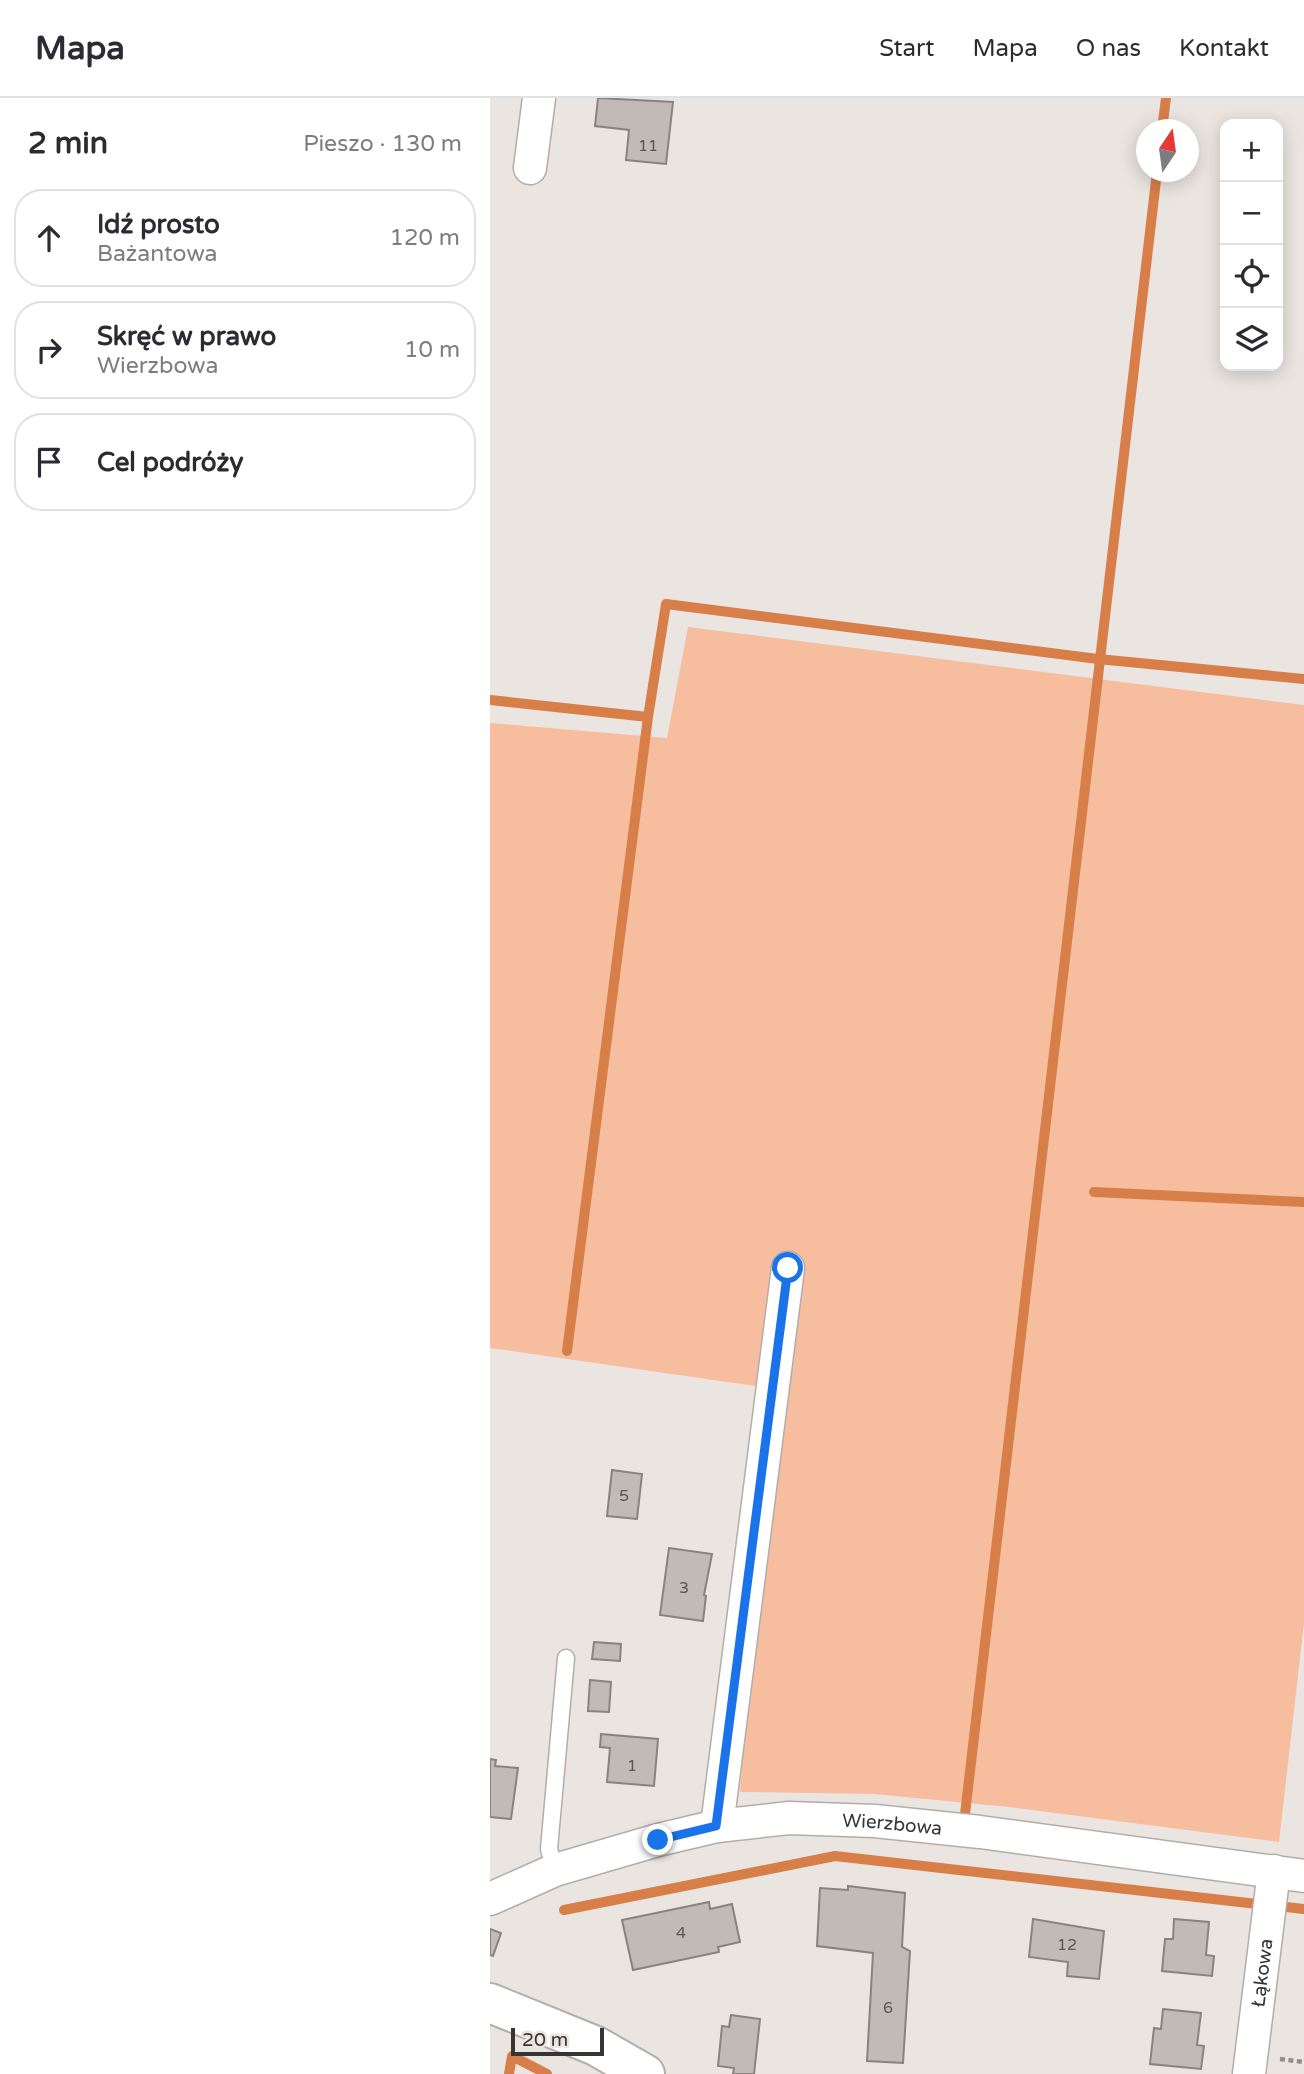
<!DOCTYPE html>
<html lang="pl">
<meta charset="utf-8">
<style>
body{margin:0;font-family:"Varela Round",sans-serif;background:#f2f2f3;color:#2b2b33}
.controls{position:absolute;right:21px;top:21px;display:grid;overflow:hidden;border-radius:14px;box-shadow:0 4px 18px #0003}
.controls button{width:63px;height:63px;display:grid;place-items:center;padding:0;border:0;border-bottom:2px solid #e1e1e2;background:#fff;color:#2b2b33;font:35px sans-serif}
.compass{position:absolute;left:646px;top:21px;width:63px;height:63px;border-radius:50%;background:#fff;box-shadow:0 4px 18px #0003;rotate:13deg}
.scale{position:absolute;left:21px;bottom:18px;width:93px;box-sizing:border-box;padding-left:7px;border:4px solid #373433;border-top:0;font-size:19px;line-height:24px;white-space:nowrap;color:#373433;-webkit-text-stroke:5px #ebe5e1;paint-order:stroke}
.stop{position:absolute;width:21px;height:21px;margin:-16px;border:5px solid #1a73e8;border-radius:50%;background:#fff}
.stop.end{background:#1a73e8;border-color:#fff;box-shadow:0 2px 7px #0008}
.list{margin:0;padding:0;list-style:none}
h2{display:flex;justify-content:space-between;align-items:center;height:91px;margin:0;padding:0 28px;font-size:30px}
h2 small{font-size:23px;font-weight:400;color:#7c7c81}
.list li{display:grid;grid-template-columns:46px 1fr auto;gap:21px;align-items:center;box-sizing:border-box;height:98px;margin:0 14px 14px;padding:0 14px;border:2px solid #e1e1e2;border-radius:28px}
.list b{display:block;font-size:26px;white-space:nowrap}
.list p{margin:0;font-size:23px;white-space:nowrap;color:#7c7c81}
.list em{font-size:23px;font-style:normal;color:#7c7c81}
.icon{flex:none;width:38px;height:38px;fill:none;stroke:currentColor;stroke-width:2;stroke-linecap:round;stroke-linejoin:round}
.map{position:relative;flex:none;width:814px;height:1976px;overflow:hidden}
header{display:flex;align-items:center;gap:42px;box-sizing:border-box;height:98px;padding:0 35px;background:#fff;border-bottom:2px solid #e1e1e2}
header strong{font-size:33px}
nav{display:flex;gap:38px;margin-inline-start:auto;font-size:24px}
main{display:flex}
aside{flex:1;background:#fff}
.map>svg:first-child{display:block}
</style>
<header>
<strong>Mapa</strong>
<nav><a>Start</a><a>Mapa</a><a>O nas</a><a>Kontakt</a></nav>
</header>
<main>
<aside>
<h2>2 min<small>Pieszo · 130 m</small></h2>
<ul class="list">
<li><svg class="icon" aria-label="ahead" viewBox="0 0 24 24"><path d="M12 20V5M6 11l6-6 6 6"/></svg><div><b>Idź prosto</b><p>Bażantowa</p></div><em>120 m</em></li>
<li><svg class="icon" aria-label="right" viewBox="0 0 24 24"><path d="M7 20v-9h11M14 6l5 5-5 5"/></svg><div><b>Skręć w prawo</b><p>Wierzbowa</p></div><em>10 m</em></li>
<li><svg class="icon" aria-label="arrive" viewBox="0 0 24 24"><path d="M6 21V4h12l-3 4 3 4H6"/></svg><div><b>Cel podróży</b></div></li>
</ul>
</aside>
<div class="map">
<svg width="814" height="1976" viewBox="0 0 814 1976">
<rect width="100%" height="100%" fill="#ebe5e1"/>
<!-- green -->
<path fill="#f6be9f" d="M 198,529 L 814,607 L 814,1525 L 789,1744 L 519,1709 L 384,1696 L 250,1694 L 280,1290 L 0,1250 L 0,625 L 177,640 Z"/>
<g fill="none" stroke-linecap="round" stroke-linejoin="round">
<!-- stream -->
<path stroke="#d87f49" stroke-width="10" d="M 672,32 L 676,0
M 0,602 L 158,619 L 176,506 L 608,561 L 814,581
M 604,1094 L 814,1104
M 77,1253 L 158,619
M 475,1716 L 667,74
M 796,1809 L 814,1811
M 74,1812 L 345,1758 L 776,1807
M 19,1976 L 22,1958 L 57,1976"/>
</g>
<!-- building -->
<path fill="#c1bab7" stroke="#898380" stroke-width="2" d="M 108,0 L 183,4 L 176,66 L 136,62 L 139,32 L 105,28 Z
M 122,1372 L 152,1376 L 147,1421 L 117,1418 Z
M 179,1450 L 222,1456 L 214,1497 L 216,1498 L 213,1523 L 170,1517 Z
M 104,1544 L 131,1546 L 130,1563 L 102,1561 Z
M 100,1582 L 121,1584 L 119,1614 L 98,1613 Z
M 111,1636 L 168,1641 L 164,1688 L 117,1684 L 120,1650 L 110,1649 Z
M 0,1661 L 6,1662 L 5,1668 L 28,1670 L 21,1721 L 0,1719 Z
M 358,1788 L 415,1795 L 412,1849 L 420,1853 L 413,1965 L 377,1963 L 383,1855 L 327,1848 L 330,1790 L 358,1792 Z
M 219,1804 L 220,1811 L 242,1806 L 250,1844 L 228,1849 L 229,1854 L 143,1872 L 132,1822 Z
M 543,1821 L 614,1833 L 609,1881 L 577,1878 L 578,1864 L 539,1859 Z
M 684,1821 L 719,1824 L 716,1857 L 724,1858 L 722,1878 L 672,1873 L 675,1841 L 683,1841 Z
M 0,1831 L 11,1835 L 3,1858 L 0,1857 Z
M 673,1911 L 711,1915 L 707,1947 L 714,1948 L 711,1971 L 660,1966 L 664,1930 L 671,1931 Z
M 241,1917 L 270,1921 L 264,1976 L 243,1976 L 244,1970 L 228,1968 L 232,1928 L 239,1929 Z"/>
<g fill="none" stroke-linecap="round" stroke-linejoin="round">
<defs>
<path id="lane" d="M 65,1772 L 59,1751 L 76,1560"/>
<g id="street">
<path d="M 40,70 L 49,0"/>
<path d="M 227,1728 L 298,1170"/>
<path id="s1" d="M 0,1801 L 65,1772 L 168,1742 L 227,1728 L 299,1720 L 385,1723 L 490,1734 L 814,1778"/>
<path id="s2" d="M 759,1976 L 784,1773"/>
</g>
<path id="secondary" d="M 0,1905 L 106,1948 L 155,1976"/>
</defs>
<!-- lane casing -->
<use href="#lane" stroke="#b3ada9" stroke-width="19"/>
<!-- street casing -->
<use href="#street" stroke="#b3ada9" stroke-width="35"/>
<!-- secondary casing -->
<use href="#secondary" stroke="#b3ada9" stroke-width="42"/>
<!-- path -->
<path stroke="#918d8a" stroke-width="4.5" stroke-dasharray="5 3.5" stroke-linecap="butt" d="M 790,1961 L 814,1964"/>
<!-- lane -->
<use href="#lane" stroke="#fff" stroke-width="16"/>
<!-- street -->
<use href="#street" stroke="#fff" stroke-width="32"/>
<!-- secondary -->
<use href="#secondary" stroke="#fff" stroke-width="38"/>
</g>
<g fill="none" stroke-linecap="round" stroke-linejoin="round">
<!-- route -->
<path stroke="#1a73e8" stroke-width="9" d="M 168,1742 L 226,1728 L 298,1170"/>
</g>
<g text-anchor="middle" stroke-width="6" stroke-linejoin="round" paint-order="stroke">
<!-- number labels -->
<g font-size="16" fill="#5a5654">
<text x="158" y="53">11</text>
<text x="134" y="1403">5</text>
<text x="194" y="1495">3</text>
<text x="142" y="1673">1</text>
<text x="191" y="1840">4</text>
<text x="577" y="1852">12</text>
<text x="398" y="1915">6</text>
</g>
<!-- street labels -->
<g font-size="19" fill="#373433" stroke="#ebe5e1">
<text dy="7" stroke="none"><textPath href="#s1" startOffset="415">Wierzbowa</textPath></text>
<text dy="7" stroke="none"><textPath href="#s2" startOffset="102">Łąkowa</textPath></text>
</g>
</g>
</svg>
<div class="controls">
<button>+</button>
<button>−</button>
<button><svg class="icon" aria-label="locate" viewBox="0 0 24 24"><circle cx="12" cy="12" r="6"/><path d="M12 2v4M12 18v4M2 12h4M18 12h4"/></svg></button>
<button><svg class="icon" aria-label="layers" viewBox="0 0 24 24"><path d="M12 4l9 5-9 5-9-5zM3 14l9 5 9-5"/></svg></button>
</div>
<svg class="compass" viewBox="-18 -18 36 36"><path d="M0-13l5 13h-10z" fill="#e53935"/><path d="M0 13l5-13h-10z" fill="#7c7c81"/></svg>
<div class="scale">20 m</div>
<div class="stop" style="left:298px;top:1170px"></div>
<div class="stop end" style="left:168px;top:1742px"></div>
</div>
</main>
